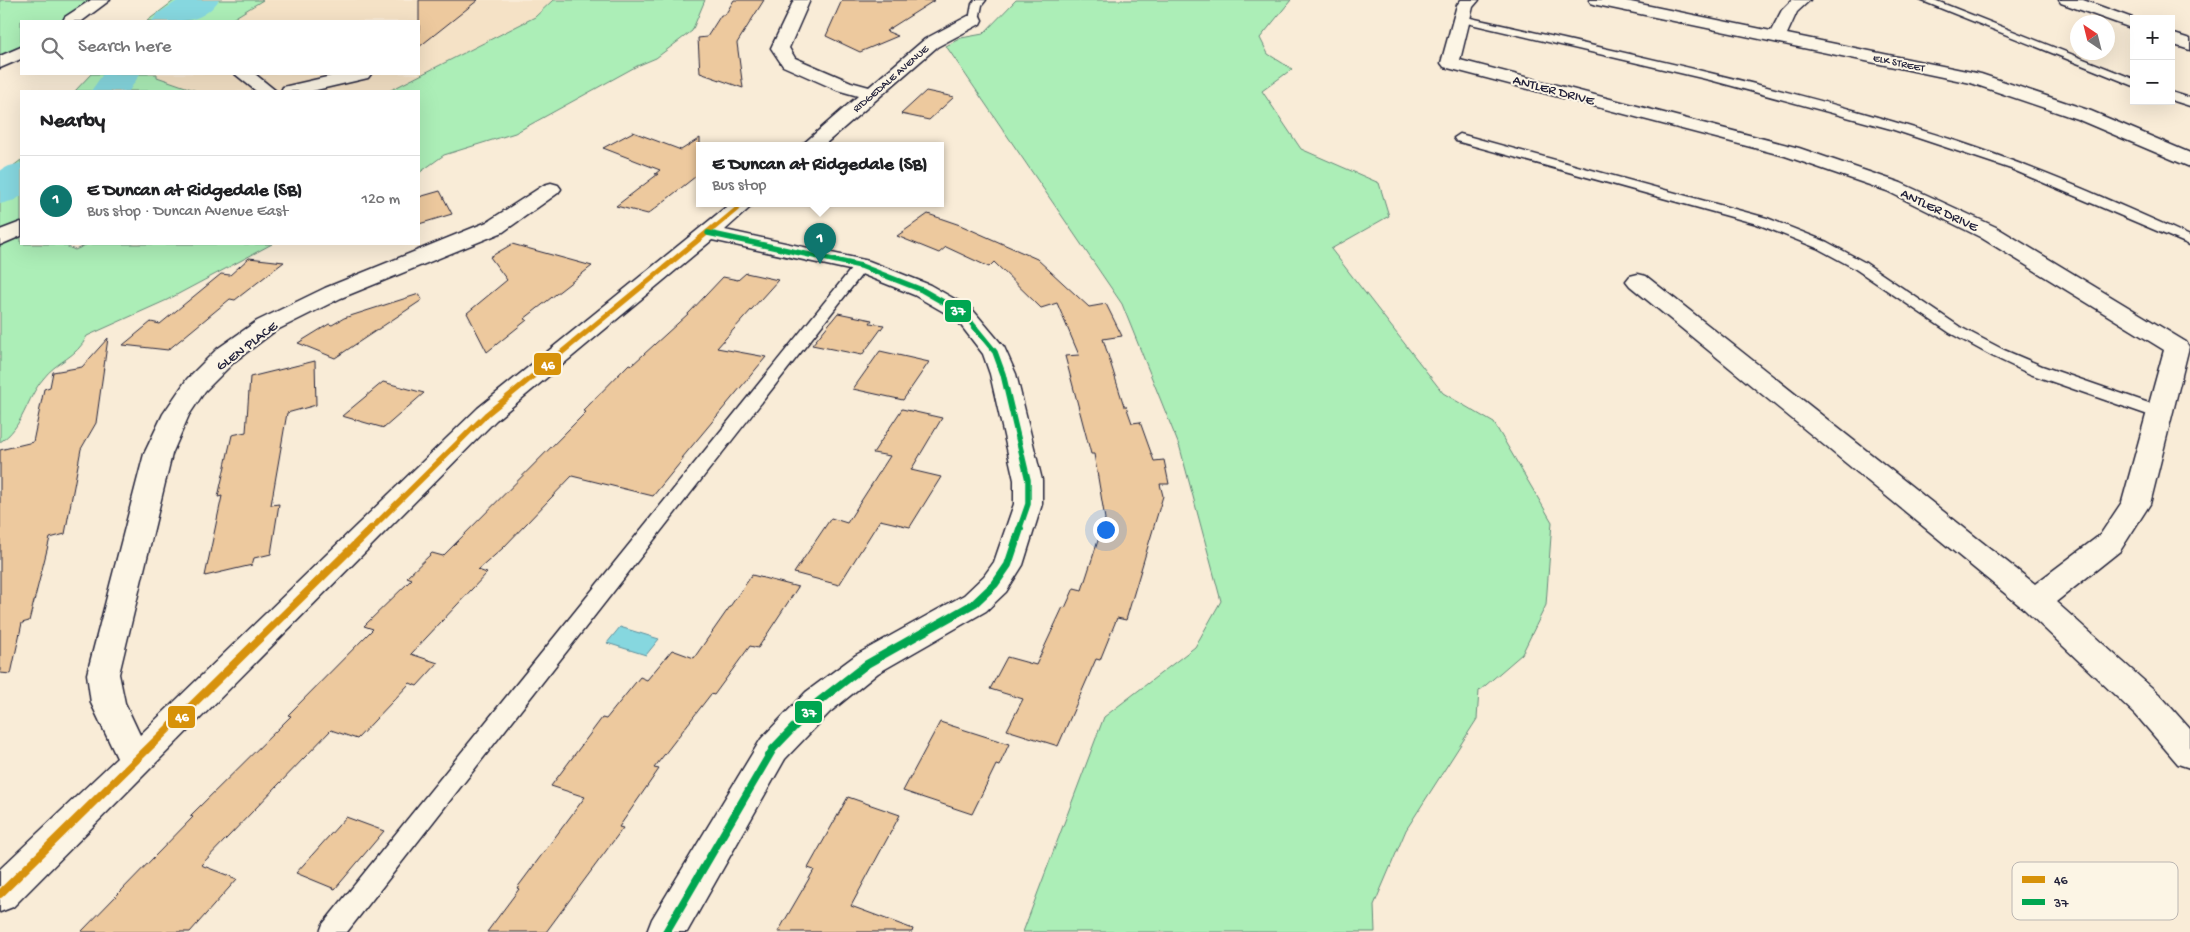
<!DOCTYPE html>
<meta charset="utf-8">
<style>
body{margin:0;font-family:"Gochi Hand",sans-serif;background:#f2f2f2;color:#202124}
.controls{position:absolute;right:15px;top:15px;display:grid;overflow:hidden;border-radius:0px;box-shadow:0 5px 20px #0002}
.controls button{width:45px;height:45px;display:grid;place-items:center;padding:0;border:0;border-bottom:1px solid #e0e0e0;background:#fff;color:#202124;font:25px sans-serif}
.compass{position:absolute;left:2070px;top:15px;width:45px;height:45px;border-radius:50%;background:#fff;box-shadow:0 5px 20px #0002;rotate:325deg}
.you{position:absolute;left:1105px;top:529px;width:18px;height:18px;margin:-12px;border:4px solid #fff;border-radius:50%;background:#1a73e8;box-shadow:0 0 0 8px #1a73e833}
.badge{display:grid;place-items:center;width:32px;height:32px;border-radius:50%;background:#0f766e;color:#fff;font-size:16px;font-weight:700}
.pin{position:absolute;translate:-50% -41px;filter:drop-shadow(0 1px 2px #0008)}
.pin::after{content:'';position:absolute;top:26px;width:18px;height:15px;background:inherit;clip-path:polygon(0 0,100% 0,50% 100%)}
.popup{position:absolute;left:696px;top:142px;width:248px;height:65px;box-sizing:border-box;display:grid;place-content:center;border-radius:0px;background:#fff;filter:drop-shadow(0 1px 4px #0005);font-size:16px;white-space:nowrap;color:#757577}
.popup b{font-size:19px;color:#202124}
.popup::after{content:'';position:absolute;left:50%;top:100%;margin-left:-10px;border:10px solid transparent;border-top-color:#fff}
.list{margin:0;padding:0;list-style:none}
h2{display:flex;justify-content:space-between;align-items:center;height:65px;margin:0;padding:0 20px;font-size:21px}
h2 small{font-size:16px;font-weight:400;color:#757577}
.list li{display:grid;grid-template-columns:32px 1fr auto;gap:15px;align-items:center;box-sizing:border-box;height:90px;padding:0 20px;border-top:1px solid #e0e0e0}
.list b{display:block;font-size:19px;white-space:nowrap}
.list p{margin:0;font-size:16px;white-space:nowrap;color:#757577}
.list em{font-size:16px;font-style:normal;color:#757577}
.icon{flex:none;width:28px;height:28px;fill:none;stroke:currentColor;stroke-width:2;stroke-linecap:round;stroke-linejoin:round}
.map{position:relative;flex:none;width:2190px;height:932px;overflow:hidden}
.search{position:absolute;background:#fff;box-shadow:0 5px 20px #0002;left:20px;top:20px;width:400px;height:55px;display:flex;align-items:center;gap:12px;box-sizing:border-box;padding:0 18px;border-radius:0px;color:#757577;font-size:19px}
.panel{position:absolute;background:#fff;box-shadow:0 5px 20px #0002;left:20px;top:90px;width:400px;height:155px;border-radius:0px}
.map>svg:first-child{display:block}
</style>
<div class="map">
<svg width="2190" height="932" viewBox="0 0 2190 932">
<rect width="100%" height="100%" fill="#f9ecd7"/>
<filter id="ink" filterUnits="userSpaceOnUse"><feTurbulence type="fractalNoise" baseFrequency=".02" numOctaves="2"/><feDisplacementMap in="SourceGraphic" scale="10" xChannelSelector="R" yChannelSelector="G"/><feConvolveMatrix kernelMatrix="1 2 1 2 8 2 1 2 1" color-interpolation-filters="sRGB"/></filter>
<g filter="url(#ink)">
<!-- built -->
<path fill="#f5e2c6" d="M 263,0 L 553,0 L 535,17 L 389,91 L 197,91 L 157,77 L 157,74 L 419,74 L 419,21 L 229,21 Z"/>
<!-- green -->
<path fill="#aceeb7" stroke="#678879" d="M 0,0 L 94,0 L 62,21 L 21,21 L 21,48 L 0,59 Z
M 175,0 L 263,0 L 229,21 L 147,21 Z
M 553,0 L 705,0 L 692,31 L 656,58 L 637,66 L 515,133 L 444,155 L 419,173 L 419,91 L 389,91 L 535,17 Z
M 1016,0 L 1291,0 L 1260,38 L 1268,54 L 1292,69 L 1262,91 L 1301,149 L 1379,183 L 1389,216 L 1331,249 L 1443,393 L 1494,423 L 1552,522 L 1546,605 L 1522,654 L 1479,691 L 1477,719 L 1406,830 L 1374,905 L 1375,932 L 1023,932 L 1104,717 L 1195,647 L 1221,601 L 1180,448 L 1122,304 L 946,46 L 961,38 L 983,34 Z
M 91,74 L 157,74 L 157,77 L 197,91 L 75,91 Z
M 21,160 L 21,244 L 61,244 L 75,250 L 88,244 L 272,244 L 167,300 L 87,336 C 77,358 56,361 43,379 C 26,399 23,428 0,442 L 0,176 Z"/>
<!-- water -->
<path fill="#86d7df" stroke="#5e8f9d" d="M 620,627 L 659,639 L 646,655 L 607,643 Z"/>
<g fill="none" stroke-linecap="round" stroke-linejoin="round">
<!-- river -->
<path fill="#86d7df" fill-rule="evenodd" d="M 179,0 L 219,0 C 201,25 179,21 152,21 L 157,14 Z
M 103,74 L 140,74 L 129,91 L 91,91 Z
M 21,163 L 21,196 L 15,200 L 0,204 L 0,171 L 6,167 Z"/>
</g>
<!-- building -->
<path fill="#edc99e" stroke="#22223b" d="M 419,0 L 478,0 L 419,47 Z
M 734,0 L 764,0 L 737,43 L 743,88 L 700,73 L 698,38 L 707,37 L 721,15 L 725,15 Z
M 842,0 L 935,0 L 886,31 L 898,36 L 860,52 L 826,36 Z
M 926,91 L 954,97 L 929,120 L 901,114 Z
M 633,132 L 681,150 L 700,138 L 700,173 L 648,214 L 616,206 L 658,174 L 655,174 L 660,170 L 603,148 Z
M 440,191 L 452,214 L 419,224 L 419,197 Z
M 928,214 L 960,225 L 1037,259 L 1089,307 L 1106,304 L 1122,336 L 1103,339 L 1124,406 L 1126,406 L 1132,423 L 1140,422 L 1154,461 L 1164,460 L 1169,484 L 1160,484 L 1163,496 L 1126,620 L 1117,618 L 1100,660 L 1096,659 L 1058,746 L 1007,730 L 1023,699 L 990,689 L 1007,657 L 1036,665 L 1063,607 L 1065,608 L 1074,588 L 1082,590 L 1105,519 L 1094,454 L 1091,454 L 1065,356 L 1079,355 L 1057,303 L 1041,308 L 994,262 L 989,267 L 946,247 L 939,253 L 897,236 Z
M 512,244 L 592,266 L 524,319 L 527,320 L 487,352 L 467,313 L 507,280 L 490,257 Z
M 249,258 L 284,262 L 235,300 L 230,299 L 168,350 L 123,345 L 151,322 L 160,324 L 221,274 L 230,275 Z
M 746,273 L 778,280 L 717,348 L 766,357 L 682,458 L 684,458 L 653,496 L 572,476 L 503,548 L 478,570 L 487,573 L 411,654 L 438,663 L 417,686 L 410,683 L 357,739 L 331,730 L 201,865 L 237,879 L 190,932 L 81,932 L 193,817 L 190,816 L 291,716 L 288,715 L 373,629 L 364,626 L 412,579 L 407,577 L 432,553 L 443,556 L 586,412 L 583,411 L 629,364 L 632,365 L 689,313 L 723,277 L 738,280 Z
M 419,294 L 422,300 L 335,358 L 298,343 L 329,324 L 332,325 L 344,318 Z
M 838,313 L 872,320 L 870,323 L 884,325 L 862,355 L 812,345 Z
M 108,338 L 96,423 L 81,449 L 65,534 L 50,538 L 29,621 L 22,623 L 11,674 L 0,673 L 0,450 L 33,442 L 44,389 L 50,387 L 53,372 L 82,367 Z
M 880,351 L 929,362 L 903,400 L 853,389 Z
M 315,361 L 316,405 L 287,413 L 271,505 L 279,504 L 271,554 L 254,558 L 252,565 L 205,576 L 222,496 L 218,497 L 232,435 L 246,432 L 250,377 Z
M 383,382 L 424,393 L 384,428 L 342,416 Z
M 902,409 L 942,418 L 911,470 L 941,477 L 910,527 L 880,520 L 839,585 L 794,573 L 831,518 L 847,523 L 890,456 L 873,453 Z
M 752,575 L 798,587 L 758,648 L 750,646 L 714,695 L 711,694 L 654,768 L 659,769 L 619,827 L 623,828 L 546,932 L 487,932 L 519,889 L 517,888 L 585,797 L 551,786 L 602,718 L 606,719 L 640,677 L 647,680 L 672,650 L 694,658 Z
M 940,722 L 1009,744 L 999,766 L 996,765 L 972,814 L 903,791 Z
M 848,797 L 900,815 L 851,906 L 913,929 L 912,932 L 778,932 L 814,870 L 808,868 Z
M 346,817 L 384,831 L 335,889 L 296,873 Z"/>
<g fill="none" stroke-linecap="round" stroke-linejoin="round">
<defs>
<path id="service" d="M 975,0 L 986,0 L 982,5 L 979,20 L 974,23 L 969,20 L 972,4 Z
M 1920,0 L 1934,0 L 2134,79 L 2134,86 Z
M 1462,16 C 1629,54 1797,89 1959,142 C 2038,168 2114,202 2190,236 L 2190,245 L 2011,169 L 1891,129 L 1710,80 L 1458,21 L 1457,19 L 1458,17 Z
M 2171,92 L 2190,98 L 2190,106 L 2171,100 Z
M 1460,134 L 1767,218 L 1827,242 L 1864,262 L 1960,327 L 2004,350 L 2042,366 L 2166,409 L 2168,413 L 2166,417 L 2160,419 L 2154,417 L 2030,374 L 1992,356 L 1950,333 L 1854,268 L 1817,248 L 1757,224 L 1456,141 L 1454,138 Z
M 861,262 L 866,263 L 868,266 L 866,269 L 347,932 L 320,932 L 323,924 L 856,263 Z"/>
<path id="minor" d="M 91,0 L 110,0 L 82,21 L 63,21 L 65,17 Z
M 794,0 L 810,0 L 789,48 L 795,58 L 851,82 L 869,87 L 925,39 L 968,16 L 980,16 L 982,20 L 980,24 L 937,47 L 824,145 L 802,145 L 858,96 L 837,90 L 783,66 L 771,48 Z
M 1461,0 L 1479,0 L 1473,7 L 1460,60 L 1799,148 L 1901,183 L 1996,227 L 2186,342 L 2189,347 L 2150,504 L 2120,551 L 2056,602 L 2160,695 L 2190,729 L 2190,768 L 2178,764 L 2136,715 L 2024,609 L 1630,286 L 1626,281 L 1630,276 L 1638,274 L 1646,276 L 2035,584 L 2100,535 L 2122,502 L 2164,350 L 1980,237 L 1887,191 L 1785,156 L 1444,67 L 1441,63 L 1457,5 Z
M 1589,0 L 1621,0 L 1771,31 L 1782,10 L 1792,0 L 1810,0 L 1797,12 L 1787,34 L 1981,74 L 2091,111 L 2190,153 L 2190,167 L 2077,119 L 1971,83 L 1597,5 L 1591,3 Z
M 2059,0 L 2083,0 L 2135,19 L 2134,19 L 2134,29 L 2061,3 Z
M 2171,33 L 2190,39 L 2190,50 L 2171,44 Z
M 21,47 L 21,59 L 0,68 L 0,56 Z
M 235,74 L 255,74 L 276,91 L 256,91 Z
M 340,74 L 371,74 L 368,78 L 312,91 L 281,91 L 283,87 Z
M 551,183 L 558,185 L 561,189 L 558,193 L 503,232 L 341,298 L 275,331 L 235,361 L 205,391 L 189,415 L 172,454 L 119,674 L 125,703 L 140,735 L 478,408 L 731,203 L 755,203 L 725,230 L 869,261 L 930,285 L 972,309 L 1004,347 L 1016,374 L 1042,480 L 1042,504 L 1023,565 L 1006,592 L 986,611 L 878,673 L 830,712 L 785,759 L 687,932 L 647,932 L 652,919 L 761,739 L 806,692 L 856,655 L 964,595 L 984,576 L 994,562 L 1014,504 L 1014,480 L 990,374 L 983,354 L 956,319 L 914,295 L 854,271 L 712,240 L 496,420 L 13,907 L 0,912 L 0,869 L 117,758 L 91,703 L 87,674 L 144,454 L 163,414 L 187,379 L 217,349 L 257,321 L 325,288 L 487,222 L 544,185 Z
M 21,222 L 21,236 L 0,245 L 0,230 Z"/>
</defs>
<!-- service casing -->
<use href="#service" stroke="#22223b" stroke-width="3"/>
<!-- minor casing -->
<use href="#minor" stroke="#22223b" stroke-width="3"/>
<!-- service -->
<use href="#service" fill="#fcf5e5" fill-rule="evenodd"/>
<!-- minor -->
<use href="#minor" fill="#fcf5e5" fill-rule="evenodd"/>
<defs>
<path id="bus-1-far2" d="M 714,228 L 744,203"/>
<path id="bus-1-far1" d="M 370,530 L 487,414 L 715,226"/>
<path id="bus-1" d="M 0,894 L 371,529"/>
<path id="bus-2-far1" d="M 708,233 L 861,266 L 922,290 L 964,314 L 995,352 L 1003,374 L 1028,480 L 1028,504 L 1019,530"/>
<path id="bus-2" d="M 666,932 L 773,749 L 818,702 L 867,664 L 975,603 L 995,584 L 1008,565 L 1020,529"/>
</defs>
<!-- bus-1-far2 casing -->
<use href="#bus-1-far2" stroke="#fcf5e5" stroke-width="7"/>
<!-- bus-1-far1 casing -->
<use href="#bus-1-far1" stroke="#fcf5e5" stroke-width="9"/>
<!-- bus-1 casing -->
<use href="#bus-1" stroke="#fcf5e5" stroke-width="11"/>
<!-- bus-2-far1 casing -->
<use href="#bus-2-far1" stroke="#fcf5e5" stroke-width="9"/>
<!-- bus-2 casing -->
<use href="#bus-2" stroke="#fcf5e5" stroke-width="11"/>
<!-- bus-1-far2 -->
<use href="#bus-1-far2" stroke="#d79209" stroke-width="4.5"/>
<!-- bus-1-far1 -->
<use href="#bus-1-far1" stroke="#d79209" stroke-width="5.5"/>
<!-- bus-1 -->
<use href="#bus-1" stroke="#d79209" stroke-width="8"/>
<!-- bus-2-far1 -->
<use href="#bus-2-far1" stroke="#00a651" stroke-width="5.5"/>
<!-- bus-2 -->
<use href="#bus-2" stroke="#00a651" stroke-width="8"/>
</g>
</g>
<g text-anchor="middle" stroke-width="4" stroke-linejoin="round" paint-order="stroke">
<!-- far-street labels -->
<g font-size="11" fill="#22223b" stroke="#fcf5e5">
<text transform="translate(1899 62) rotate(12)" y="4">ELK STREET</text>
<text transform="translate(890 78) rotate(-41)" y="4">RIDGEDALE AVENUE</text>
</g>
<!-- street labels -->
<g font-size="14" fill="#22223b" stroke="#fcf5e5">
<text transform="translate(1554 89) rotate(15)" y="5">ANTLER DRIVE</text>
<text transform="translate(1940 209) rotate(25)" y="5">ANTLER DRIVE</text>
<text transform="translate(246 345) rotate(-37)" y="5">GLEN PLACE</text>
</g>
</g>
<!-- legend -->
<rect x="2012" y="862" width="166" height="58" rx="8" fill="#fcf5e5" stroke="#bbb6b2" stroke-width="1"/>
<rect x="2022" y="876" width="23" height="7" fill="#d79209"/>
<rect x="2022" y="899" width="23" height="6" fill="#00a651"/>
<g font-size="14" fill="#22223b">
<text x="2054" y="884">46</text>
<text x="2054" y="907">37</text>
</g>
<g stroke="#fcf5e5" stroke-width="2">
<rect x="944" y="299" width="28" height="24" rx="5" fill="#00a651"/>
<rect x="533" y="352" width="29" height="24" rx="5" fill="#d79209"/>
<rect x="794" y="700" width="29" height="24" rx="5" fill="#00a651"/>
<rect x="167" y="705" width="29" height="24" rx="5" fill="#d79209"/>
</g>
<g font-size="14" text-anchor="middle" font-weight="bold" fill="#fff">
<text x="958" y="315">37</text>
<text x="548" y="369">46</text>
<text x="809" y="717">37</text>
<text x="182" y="721">46</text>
</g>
</svg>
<div class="controls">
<button>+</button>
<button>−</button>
</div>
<svg class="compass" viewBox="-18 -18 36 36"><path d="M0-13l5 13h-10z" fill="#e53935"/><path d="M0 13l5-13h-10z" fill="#757577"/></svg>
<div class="you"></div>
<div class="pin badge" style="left:820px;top:264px">1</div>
<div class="popup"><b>E Duncan at Ridgedale (SB)</b>Bus stop</div>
<div class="search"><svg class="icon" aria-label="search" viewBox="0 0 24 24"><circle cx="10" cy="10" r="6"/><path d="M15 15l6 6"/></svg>Search here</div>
<section class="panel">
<h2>Nearby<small></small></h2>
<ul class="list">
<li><span class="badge">1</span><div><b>E Duncan at Ridgedale (SB)</b><p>Bus stop · Duncan Avenue East</p></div><em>120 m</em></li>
</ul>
</section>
</div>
